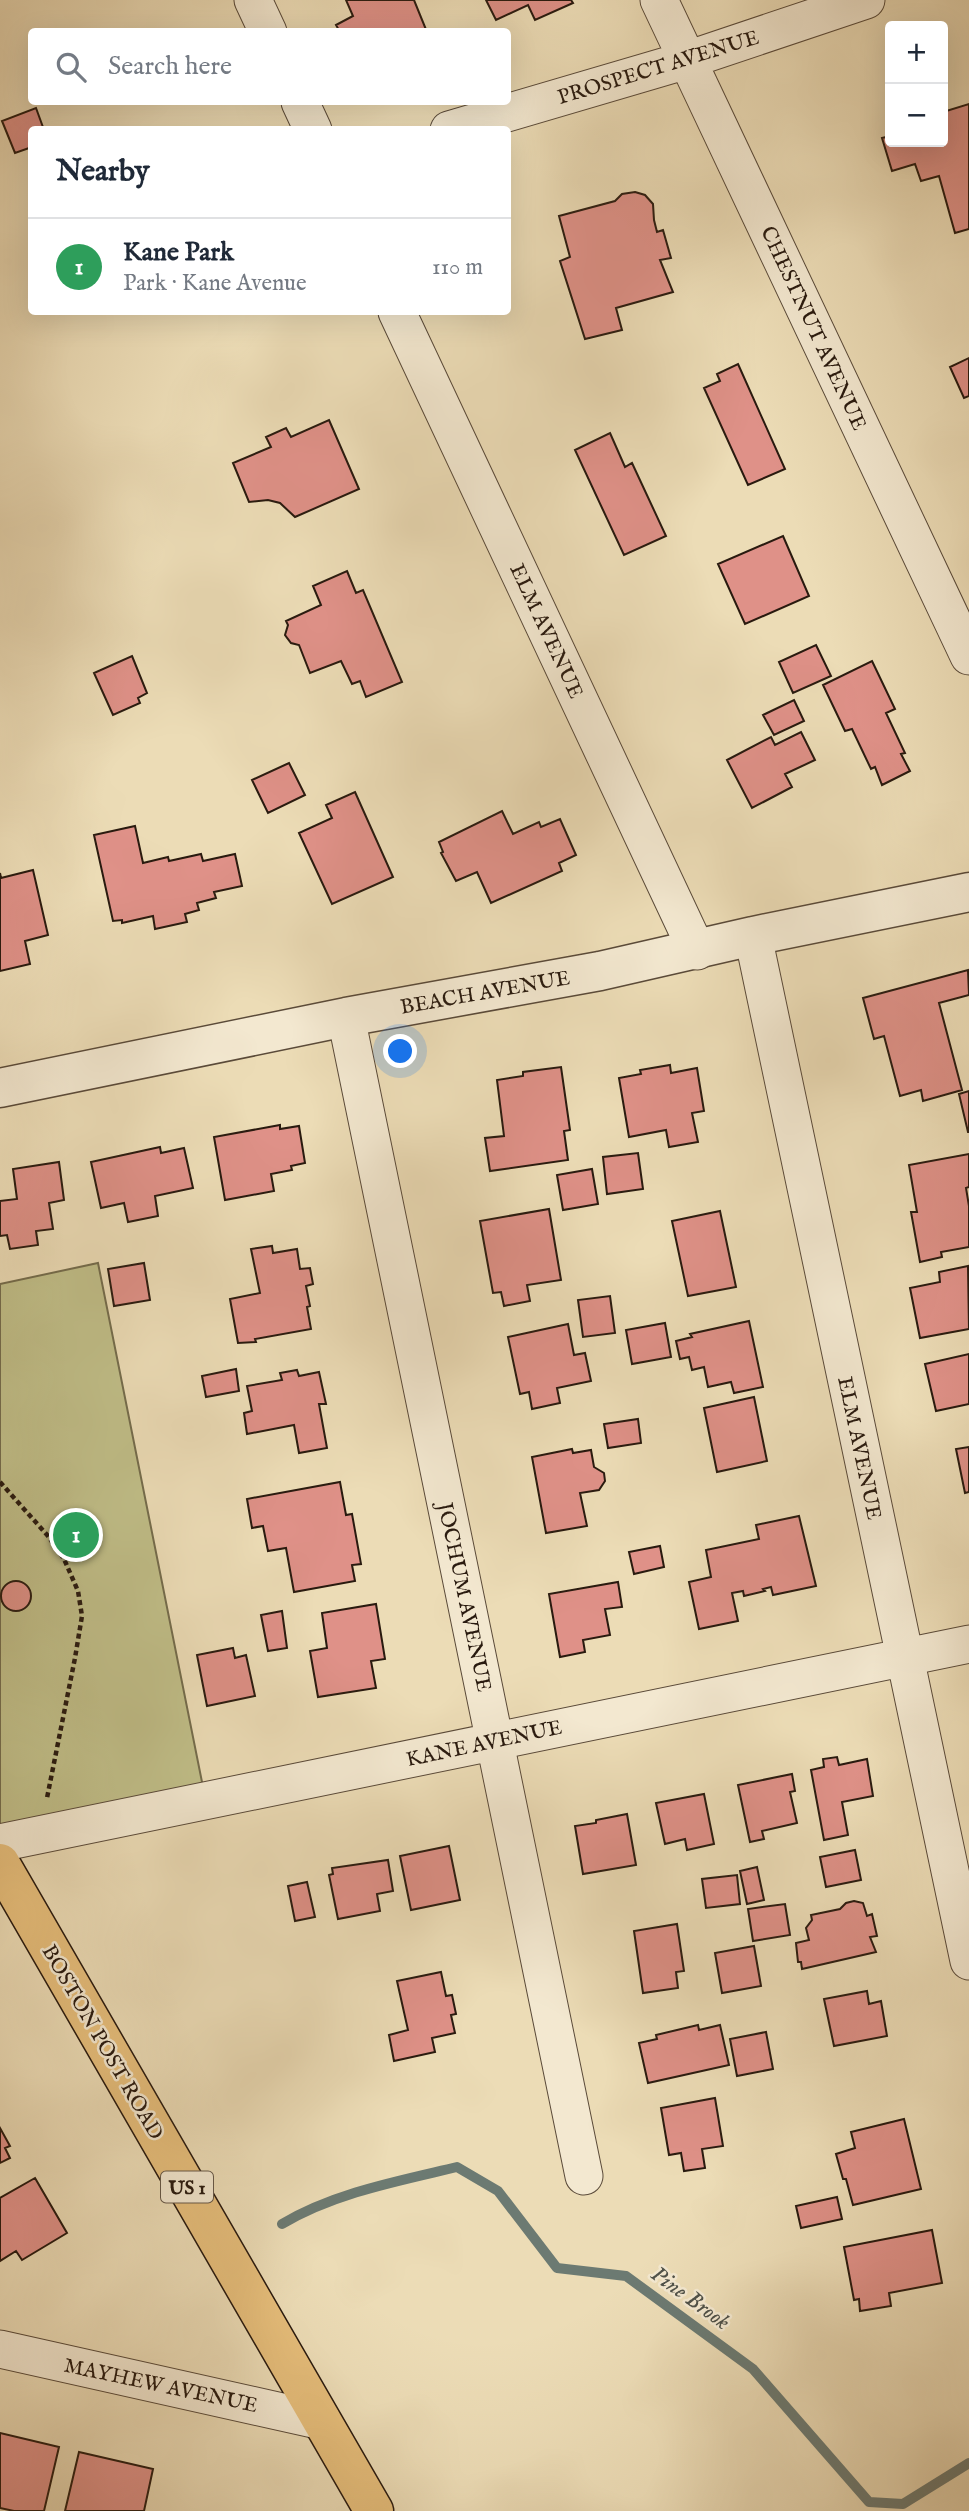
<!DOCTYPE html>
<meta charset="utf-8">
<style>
body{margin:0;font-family:"IM FELL English",serif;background:#f6f6f7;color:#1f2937}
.controls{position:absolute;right:21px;top:21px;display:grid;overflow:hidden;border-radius:7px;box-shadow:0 7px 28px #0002}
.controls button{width:63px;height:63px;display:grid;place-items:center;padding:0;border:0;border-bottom:2px solid #e0e1e3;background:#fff;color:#1f2937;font:35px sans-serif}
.you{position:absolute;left:401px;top:1052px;width:24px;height:24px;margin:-18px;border:5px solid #fff;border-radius:50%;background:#1a73e8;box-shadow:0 0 0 10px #1a73e833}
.badge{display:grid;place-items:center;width:46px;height:46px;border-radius:50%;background:#2563eb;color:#fff;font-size:23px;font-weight:700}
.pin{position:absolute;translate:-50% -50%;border:4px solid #fff;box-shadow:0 2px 7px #0006}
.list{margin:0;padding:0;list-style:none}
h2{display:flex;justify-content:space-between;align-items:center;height:91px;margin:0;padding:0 28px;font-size:30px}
h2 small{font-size:23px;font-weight:400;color:#747a83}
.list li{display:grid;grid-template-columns:46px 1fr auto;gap:21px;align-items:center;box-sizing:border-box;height:98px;padding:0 28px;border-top:2px solid #e0e1e3}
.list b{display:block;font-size:26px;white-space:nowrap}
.list p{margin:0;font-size:23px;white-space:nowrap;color:#747a83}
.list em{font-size:23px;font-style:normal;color:#747a83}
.icon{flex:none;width:38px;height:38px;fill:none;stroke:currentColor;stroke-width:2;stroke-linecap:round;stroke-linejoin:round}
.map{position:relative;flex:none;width:969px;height:2511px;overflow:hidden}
.search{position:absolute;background:#fff;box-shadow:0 7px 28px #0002;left:28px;top:28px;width:483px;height:77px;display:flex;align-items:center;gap:18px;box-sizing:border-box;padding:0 24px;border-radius:7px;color:#747a83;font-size:26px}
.panel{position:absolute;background:#fff;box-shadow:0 7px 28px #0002;left:28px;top:126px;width:483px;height:189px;border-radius:7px}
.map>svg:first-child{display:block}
</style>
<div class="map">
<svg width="969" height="2511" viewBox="0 0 969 2511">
<rect width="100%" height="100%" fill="#ecdcb6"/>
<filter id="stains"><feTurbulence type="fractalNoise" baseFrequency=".00286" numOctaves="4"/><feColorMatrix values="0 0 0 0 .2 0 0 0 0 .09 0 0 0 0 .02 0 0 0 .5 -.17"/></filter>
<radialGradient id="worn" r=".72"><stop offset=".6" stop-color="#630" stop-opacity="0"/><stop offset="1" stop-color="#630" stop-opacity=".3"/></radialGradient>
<!-- green -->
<path fill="#c0be88" stroke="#746c4c" stroke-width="2" d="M 98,1263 L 203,1787 L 0,1831 L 0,1284 Z"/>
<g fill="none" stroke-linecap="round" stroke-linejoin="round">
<!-- stream -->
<path stroke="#6c7a72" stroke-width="10" d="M 282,2224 C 334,2193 398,2181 457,2167 L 498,2191 L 557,2268 L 626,2276 L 753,2369 L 869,2502 L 903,2504 L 969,2463"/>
</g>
<!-- building -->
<path fill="#df9188" stroke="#291a0f" stroke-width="2" d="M 346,0 L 414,0 L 427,32 L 340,32 L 336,25 L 353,16 Z
M 486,0 L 571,0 L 573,3 L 535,20 L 528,5 L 496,20 Z
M 969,104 L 969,229 L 955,233 L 939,176 L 921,181 L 915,164 L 892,171 L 882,138 L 890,136 L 890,142 L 943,142 L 943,112 Z
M 36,108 L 44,130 L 32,130 L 32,147 L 15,153 L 2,121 Z
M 635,192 L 645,195 L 653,204 L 654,220 L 657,232 L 663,230 L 671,258 L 660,260 L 673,292 L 616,308 L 622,330 L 585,339 L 560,261 L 570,257 L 559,216 L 615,201 L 622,194 Z
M 969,358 L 969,396 L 964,398 L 950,367 Z
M 738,364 L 785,469 L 748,485 L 704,388 L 720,381 L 717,374 Z
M 329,420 L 359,489 L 295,517 L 280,503 L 268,500 L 249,502 L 233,463 L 271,447 L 266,437 L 286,428 L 291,437 Z
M 610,433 L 625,467 L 632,463 L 666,536 L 624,555 L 575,450 Z
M 783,536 L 809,596 L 745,624 L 718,564 Z
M 347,571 L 356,593 L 363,590 L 402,682 L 366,697 L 360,681 L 352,684 L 341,661 L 310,673 L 299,645 L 291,643 L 285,635 L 288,625 L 286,621 L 321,605 L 313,586 Z
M 816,645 L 831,676 L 793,693 L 779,662 Z
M 132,656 L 147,693 L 138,698 L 140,703 L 113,715 L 94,673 Z
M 872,661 L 895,709 L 886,713 L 905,753 L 901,754 L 910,771 L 882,785 L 875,767 L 871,769 L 852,729 L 845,731 L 823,685 Z
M 794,700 L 804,721 L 774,735 L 763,715 Z
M 801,732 L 815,760 L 785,774 L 792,787 L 752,808 L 727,760 L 771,737 L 775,745 Z
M 289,763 L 305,795 L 268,813 L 252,780 Z
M 355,792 L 393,877 L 332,904 L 299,833 L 332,818 L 326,805 Z
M 502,811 L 513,834 L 539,822 L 541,827 L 560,819 L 576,855 L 559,863 L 562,871 L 491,903 L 477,872 L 456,881 L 441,853 L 443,852 L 439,842 Z
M 135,826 L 143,863 L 168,857 L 169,861 L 201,854 L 203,861 L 235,854 L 242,886 L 214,892 L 216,898 L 197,903 L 199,910 L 185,914 L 187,922 L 155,929 L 153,916 L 122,923 L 122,920 L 113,921 L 94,835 Z
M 33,870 L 48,935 L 25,941 L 30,964 L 0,971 L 0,873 L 1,878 Z
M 968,970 L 969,995 L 939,1003 L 962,1090 L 923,1101 L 921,1090 L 900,1096 L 884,1036 L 874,1039 L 863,998 Z
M 670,1065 L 671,1073 L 697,1068 L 704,1111 L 692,1113 L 698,1142 L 669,1147 L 666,1130 L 629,1137 L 619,1078 L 641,1074 L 640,1070 Z
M 561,1067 L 570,1130 L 564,1131 L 568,1160 L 490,1171 L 485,1138 L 504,1136 L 497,1080 L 523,1076 L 523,1072 Z
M 969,1091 L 969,1132 L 968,1132 L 959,1094 Z
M 280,1125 L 280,1129 L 299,1126 L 305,1163 L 291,1166 L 292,1170 L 271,1174 L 274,1191 L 225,1200 L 214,1137 Z
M 160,1147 L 161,1153 L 184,1148 L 193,1188 L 155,1196 L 158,1216 L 128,1222 L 124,1203 L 101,1208 L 91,1162 Z
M 638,1153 L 643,1189 L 607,1194 L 603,1157 Z
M 969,1154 L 969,1187 L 966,1188 L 969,1206 L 969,1247 L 941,1252 L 942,1257 L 920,1262 L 911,1212 L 917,1212 L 909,1165 Z
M 59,1162 L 64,1200 L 49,1203 L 53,1229 L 36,1231 L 38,1245 L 10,1249 L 7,1235 L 0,1236 L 0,1201 L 17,1199 L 13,1169 Z
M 592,1169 L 598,1204 L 563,1210 L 557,1175 Z
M 549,1209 L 561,1280 L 527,1285 L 530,1301 L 504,1306 L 501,1292 L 493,1293 L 480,1221 Z
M 720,1211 L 736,1287 L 688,1296 L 672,1221 Z
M 272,1246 L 273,1253 L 297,1249 L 300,1269 L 310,1268 L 313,1284 L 306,1286 L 310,1306 L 307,1307 L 311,1329 L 255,1339 L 256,1342 L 238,1343 L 230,1299 L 260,1293 L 251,1249 Z
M 144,1263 L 150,1300 L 114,1306 L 108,1269 Z
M 968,1266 L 969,1329 L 920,1338 L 910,1288 L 940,1282 L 939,1272 Z
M 610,1296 L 615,1333 L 583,1337 L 578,1300 Z
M 749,1321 L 763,1387 L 734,1393 L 731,1382 L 708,1387 L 704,1367 L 692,1370 L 689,1357 L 680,1359 L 676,1341 L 692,1337 L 690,1334 Z
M 665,1323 L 671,1357 L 632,1364 L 626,1330 Z
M 568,1324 L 574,1355 L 585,1353 L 591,1381 L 557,1388 L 560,1403 L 532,1409 L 529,1392 L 520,1394 L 508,1337 Z
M 969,1354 L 969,1404 L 936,1411 L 925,1364 Z
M 236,1369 L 239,1391 L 206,1397 L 202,1376 Z
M 297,1370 L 299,1376 L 319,1372 L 326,1404 L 319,1404 L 327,1448 L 299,1453 L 294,1425 L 247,1434 L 244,1413 L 252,1411 L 247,1386 L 282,1380 L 280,1373 Z
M 754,1397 L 767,1461 L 717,1472 L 704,1408 Z
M 638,1419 L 641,1443 L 608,1448 L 604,1424 Z
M 969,1447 L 969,1492 L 965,1493 L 956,1449 Z
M 572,1449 L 573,1453 L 591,1450 L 594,1467 L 604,1473 L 605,1481 L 599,1490 L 580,1493 L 587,1526 L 546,1533 L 532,1457 Z
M 340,1482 L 346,1515 L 352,1514 L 361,1564 L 352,1565 L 355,1581 L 294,1592 L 286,1548 L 268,1551 L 263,1526 L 252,1528 L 247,1499 Z
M 799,1516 L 816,1586 L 773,1595 L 771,1587 L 763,1589 L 765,1591 L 744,1596 L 743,1591 L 732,1593 L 738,1621 L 699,1629 L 689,1582 L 711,1577 L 706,1550 L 759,1539 L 756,1525 Z
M 660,1546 L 664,1567 L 634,1574 L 629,1552 Z
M1 1596a15 15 0 1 1 30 0a15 15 0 1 1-30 0Z
M 618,1582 L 622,1607 L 605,1609 L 610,1635 L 583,1640 L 585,1652 L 560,1657 L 549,1594 Z
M 376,1604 L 385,1659 L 371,1661 L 376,1688 L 318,1697 L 310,1651 L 327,1648 L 322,1613 Z
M 282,1611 L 287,1648 L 268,1651 L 261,1615 Z
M 233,1648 L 235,1658 L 246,1655 L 255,1696 L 207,1706 L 197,1655 Z
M 837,1757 L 839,1765 L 867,1759 L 873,1796 L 842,1802 L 848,1835 L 824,1840 L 811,1770 L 824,1767 L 823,1759 Z
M 792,1774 L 795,1791 L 790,1792 L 797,1823 L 762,1831 L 764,1839 L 750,1842 L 738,1785 Z
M 704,1794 L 714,1844 L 687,1850 L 685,1839 L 665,1844 L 656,1803 Z
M 627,1814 L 636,1865 L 583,1874 L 575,1826 L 596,1823 L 596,1820 Z
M 449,1846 L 460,1900 L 411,1910 L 400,1856 Z
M 855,1850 L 861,1880 L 826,1887 L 820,1857 Z
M 388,1860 L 393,1891 L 377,1894 L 380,1911 L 338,1919 L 329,1875 L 333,1874 L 332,1868 Z
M 757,1867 L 764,1900 L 747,1904 L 740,1871 Z
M 737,1875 L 740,1904 L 706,1908 L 702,1879 Z
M 307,1882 L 315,1917 L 295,1921 L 288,1886 Z
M 854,1901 L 863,1903 L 867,1916 L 872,1914 L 877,1936 L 870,1937 L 876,1952 L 802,1969 L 801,1962 L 798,1962 L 796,1943 L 809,1940 L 806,1928 L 812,1920 L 811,1915 L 840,1909 L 846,1903 Z
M 785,1904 L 790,1935 L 753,1941 L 748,1909 Z
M 677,1924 L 684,1971 L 676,1972 L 678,1988 L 643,1993 L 634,1931 Z
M 754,1946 L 761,1986 L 722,1993 L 715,1953 Z
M 441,1972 L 446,1996 L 452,1995 L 456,2014 L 451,2015 L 455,2033 L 432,2038 L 435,2052 L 394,2061 L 389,2035 L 408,2030 L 397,1981 Z
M 867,1991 L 869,2004 L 881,2001 L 887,2036 L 834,2046 L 824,1999 Z
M 698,2025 L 699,2030 L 720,2025 L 729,2065 L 648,2083 L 639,2043 L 657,2039 L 656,2035 Z
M 766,2032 L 773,2069 L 737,2076 L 730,2039 Z
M 715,2098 L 723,2146 L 702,2149 L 705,2168 L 684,2171 L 681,2153 L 669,2155 L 661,2108 Z
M 904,2119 L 921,2189 L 853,2205 L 846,2179 L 843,2179 L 836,2154 L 855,2148 L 851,2132 Z
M 0,2128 L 10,2146 L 5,2148 L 10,2158 L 0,2163 Z
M 35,2178 L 67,2233 L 22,2260 L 16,2251 L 0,2261 L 0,2198 Z
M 837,2197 L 842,2219 L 801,2228 L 796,2206 Z
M 932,2230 L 942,2283 L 889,2293 L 891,2306 L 860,2311 L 859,2299 L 854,2300 L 844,2247 Z
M 0,2433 L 59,2447 L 44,2511 L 14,2511 L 0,2508 Z
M 79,2452 L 153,2469 L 144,2511 L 65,2511 Z"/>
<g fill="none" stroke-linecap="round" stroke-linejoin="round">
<defs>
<path id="minor" d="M 253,0 L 268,32
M 659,0 L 969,656
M 300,102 L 313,130
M 449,130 L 687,60 L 866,0
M 397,312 L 697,951
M 753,936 L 969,1961
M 346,1017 L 584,2176
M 0,1843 L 969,1644
M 0,2349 L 322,2421"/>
<path id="tertiary" d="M 0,1088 L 346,1017 L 600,971 L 753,936 L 969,892"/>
<path id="primary" d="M 0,1863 L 374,2511"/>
</defs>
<!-- minor casing -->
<use href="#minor" stroke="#5a4a39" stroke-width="39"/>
<!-- tertiary casing -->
<use href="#tertiary" stroke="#5a4a39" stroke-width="41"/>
<!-- primary casing -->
<use href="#primary" stroke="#291a0f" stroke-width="41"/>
<!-- path -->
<path stroke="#291a0f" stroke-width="4.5" stroke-dasharray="5 3.5" stroke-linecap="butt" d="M 0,1482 L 48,1536 L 64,1559 L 78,1591 L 82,1616 L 75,1658 L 47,1798"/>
<!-- minor -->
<use href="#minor" stroke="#f3e8d0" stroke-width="37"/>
<!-- tertiary -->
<use href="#tertiary" stroke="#f3e8d0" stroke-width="38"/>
<!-- primary -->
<use href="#primary" stroke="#e6be7b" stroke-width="38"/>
</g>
<g text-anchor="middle" stroke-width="5" stroke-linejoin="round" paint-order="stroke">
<!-- shield labels -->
<rect fill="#f3e8d0" stroke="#665849" stroke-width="2" x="161" y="2171.5" width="52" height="31" rx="5"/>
<g font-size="19" font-weight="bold" fill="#291a0f">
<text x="187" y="2194">US 1</text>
</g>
<!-- street labels -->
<g font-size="21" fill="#291a0f" stroke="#f3e8d0">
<text transform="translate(658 67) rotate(-17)" y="7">PROSPECT AVENUE</text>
<text transform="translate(814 328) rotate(65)" y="7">CHESTNUT AVENUE</text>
<text transform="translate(547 631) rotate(65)" y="7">ELM AVENUE</text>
<text transform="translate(485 992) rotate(-10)" y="7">BEACH AVENUE</text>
<text transform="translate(860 1448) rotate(78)" y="7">ELM AVENUE</text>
<text transform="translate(465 1597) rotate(78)" y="7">JOCHUM AVENUE</text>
<text transform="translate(484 1743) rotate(-12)" y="7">KANE AVENUE</text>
<text transform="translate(103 2042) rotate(60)" y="7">BOSTON POST ROAD</text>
<text transform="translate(161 2385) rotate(12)" y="7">MAYHEW AVENUE</text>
</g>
<!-- water labels -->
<g font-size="23" font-style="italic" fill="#505249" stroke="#f3e8d0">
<text transform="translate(691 2297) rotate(36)" y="8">Pine Brook</text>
</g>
</g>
<rect width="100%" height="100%" filter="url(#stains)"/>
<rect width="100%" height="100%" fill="url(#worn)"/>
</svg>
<div class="controls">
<button>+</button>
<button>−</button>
</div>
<div class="you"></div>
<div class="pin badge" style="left:76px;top:1535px;background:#2e9e5b">1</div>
<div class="search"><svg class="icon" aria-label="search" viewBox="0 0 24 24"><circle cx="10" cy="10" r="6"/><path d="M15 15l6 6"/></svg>Search here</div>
<section class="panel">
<h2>Nearby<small></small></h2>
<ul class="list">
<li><span class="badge" style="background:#2e9e5b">1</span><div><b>Kane Park</b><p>Park · Kane Avenue</p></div><em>110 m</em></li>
</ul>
</section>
</div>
